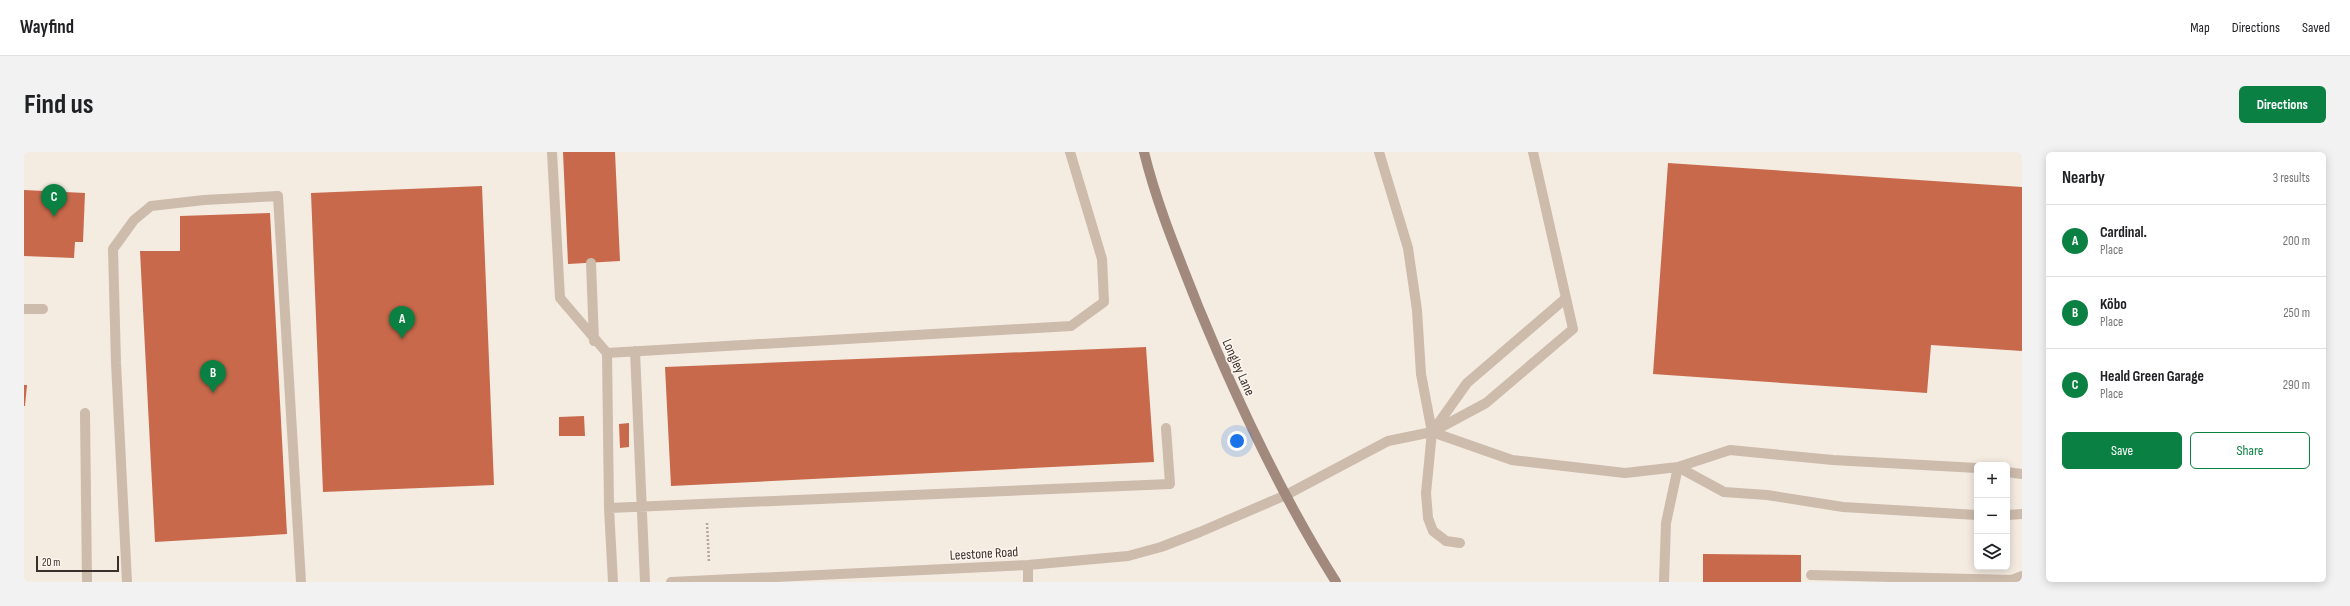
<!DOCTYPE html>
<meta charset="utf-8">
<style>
body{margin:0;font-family:"Sofia Sans Condensed",sans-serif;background:#f2f2f2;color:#202124}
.controls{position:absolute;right:12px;bottom:12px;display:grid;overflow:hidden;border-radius:6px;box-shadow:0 2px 10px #0003}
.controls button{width:36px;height:36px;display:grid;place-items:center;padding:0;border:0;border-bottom:1px solid #e0e0e0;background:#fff;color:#202124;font:20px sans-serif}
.scale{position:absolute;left:12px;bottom:10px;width:83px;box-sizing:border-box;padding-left:4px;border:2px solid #3b302b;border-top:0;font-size:11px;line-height:14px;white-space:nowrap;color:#3b302b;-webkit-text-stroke:3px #fbf5ee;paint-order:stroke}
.you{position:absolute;left:1213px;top:289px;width:14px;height:14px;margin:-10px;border:3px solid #fff;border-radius:50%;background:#1a73e8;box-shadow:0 0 0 6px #1a73e833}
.badge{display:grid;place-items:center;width:26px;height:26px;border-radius:50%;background:#0b8043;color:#fff;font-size:13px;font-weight:700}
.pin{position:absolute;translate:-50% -33px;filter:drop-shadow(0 1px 2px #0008)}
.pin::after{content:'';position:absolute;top:21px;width:14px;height:12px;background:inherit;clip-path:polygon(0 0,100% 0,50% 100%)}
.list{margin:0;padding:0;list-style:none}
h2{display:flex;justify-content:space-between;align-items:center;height:52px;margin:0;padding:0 16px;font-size:17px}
h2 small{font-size:13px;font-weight:400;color:#757577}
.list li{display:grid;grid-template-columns:26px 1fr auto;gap:12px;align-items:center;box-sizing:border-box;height:72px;padding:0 16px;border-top:1px solid #e0e0e0}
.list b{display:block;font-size:15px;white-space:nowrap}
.list p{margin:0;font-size:13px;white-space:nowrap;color:#757577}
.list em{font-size:13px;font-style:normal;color:#757577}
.actions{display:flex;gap:8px;padding:12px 16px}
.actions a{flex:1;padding:9px 0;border:1px solid #0b8043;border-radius:6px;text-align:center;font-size:14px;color:#0b8043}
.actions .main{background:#0b8043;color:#fff}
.icon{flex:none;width:22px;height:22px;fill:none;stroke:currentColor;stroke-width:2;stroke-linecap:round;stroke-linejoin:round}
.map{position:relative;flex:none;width:1998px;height:430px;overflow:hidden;border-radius:6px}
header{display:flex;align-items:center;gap:24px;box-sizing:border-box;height:56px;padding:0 20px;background:#fff;border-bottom:1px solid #e0e0e0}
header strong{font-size:19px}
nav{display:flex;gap:22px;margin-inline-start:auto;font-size:14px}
.intro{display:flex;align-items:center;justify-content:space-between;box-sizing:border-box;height:96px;padding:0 24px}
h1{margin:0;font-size:28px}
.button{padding:10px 18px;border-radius:6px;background:#0b8043;color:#fff;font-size:14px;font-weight:700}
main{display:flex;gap:24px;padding:0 24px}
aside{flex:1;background:#fff;border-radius:6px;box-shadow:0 2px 10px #0003}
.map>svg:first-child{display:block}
</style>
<header>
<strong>Wayfind</strong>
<nav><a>Map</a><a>Directions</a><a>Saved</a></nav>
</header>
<div class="intro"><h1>Find us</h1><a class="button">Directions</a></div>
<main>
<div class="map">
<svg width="1998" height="430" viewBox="0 0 1998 430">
<rect width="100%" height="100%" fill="#f4ebe1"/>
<!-- building -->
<path fill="#c8694b" d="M 539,0 L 591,0 L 596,109 L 544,112 Z
M 1644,11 L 1998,35 L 1998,199 L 1907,193 L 1903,241 L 1629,222 Z
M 458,34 L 470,333 L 299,340 L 287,41 Z
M 0,38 L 61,41 L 59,90 L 51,90 L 50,106 L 0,104 Z
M 246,61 L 263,382 L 131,390 L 116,99 L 156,99 L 156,64 Z
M 1122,195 L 1130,310 L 647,334 L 641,215 Z
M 0,233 L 3,233 L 1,254 L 0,254 Z
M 560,264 L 561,284 L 535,284 L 535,265 Z
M 605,271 L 605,295 L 596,296 L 595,272 Z
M 1679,402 L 1777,403 L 1777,430 L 1679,430 Z"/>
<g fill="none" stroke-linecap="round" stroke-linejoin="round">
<!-- path -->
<path stroke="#b9a596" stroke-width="2.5" stroke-dasharray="2 2" stroke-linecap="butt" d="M 683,371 L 685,410"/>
<!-- service -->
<path stroke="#cdbbac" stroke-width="10" d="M 528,0 L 536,146 L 583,201 L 585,356 L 589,430
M 1355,0 L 1384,96 L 1393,158 L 1397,222 L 1408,280 L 1402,341 L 1404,366 L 1409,379 L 1422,389 L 1436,391
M 567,111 L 570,189
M 0,157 L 19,157
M 611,199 L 621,430
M 583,201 L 1047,174 L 1080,150 L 1078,107 L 1046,0
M 61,261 L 63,430
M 1409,279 L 1443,231 L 1542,146
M 1408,280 L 1462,251 L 1549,177 L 1509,0
M 1654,315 L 1700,340 L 1743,343 L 1819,355 L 1953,363
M 1654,315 L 1706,298 L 1809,308 L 1953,316
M 1983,320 L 1998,322
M 1262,343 L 1364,289 L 1408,280 L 1488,308 L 1601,321 L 1654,315 L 1642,371 L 1640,430
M 585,356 L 1146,332 L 1142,276
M 1983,363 L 1998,362
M 1787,423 L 1988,428 L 1998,424
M 103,430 L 92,211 L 89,97 L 110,68 L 127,54 L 180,48 L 254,44 L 277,430"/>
<!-- minor -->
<path stroke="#cdbbac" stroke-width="10" d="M 1004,413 L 1004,430
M 647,430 L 1004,413 L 1104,404 L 1137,395 L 1176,380 L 1262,343"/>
<!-- secondary -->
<path stroke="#a18a7d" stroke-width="10" d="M 1120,0 C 1133,53 1154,103 1174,154 C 1213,249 1257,343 1312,430"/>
</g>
<g text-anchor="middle" stroke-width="3.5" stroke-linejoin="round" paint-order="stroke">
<!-- street labels -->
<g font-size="14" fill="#3b302b" stroke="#fbf5ee">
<text transform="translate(1215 215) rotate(66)" y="5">Longley Lane</text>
<text transform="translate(960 401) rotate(-3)" y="5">Leestone Road</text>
</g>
</g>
</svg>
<div class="controls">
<button>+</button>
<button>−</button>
<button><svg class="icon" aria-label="layers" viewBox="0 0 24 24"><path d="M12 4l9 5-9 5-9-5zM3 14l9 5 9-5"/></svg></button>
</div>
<div class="scale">20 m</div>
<div class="you"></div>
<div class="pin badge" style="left:378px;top:187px">A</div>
<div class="pin badge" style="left:189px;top:241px">B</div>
<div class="pin badge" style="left:30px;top:65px">C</div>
</div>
<aside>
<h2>Nearby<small>3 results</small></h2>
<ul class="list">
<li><span class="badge">A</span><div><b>Cardinal.</b><p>Place</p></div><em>200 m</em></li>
<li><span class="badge">B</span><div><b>Köbo</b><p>Place</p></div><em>250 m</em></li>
<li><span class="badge">C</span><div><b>Heald Green Garage</b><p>Place</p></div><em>290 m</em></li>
</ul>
<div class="actions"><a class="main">Save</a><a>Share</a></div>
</aside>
</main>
